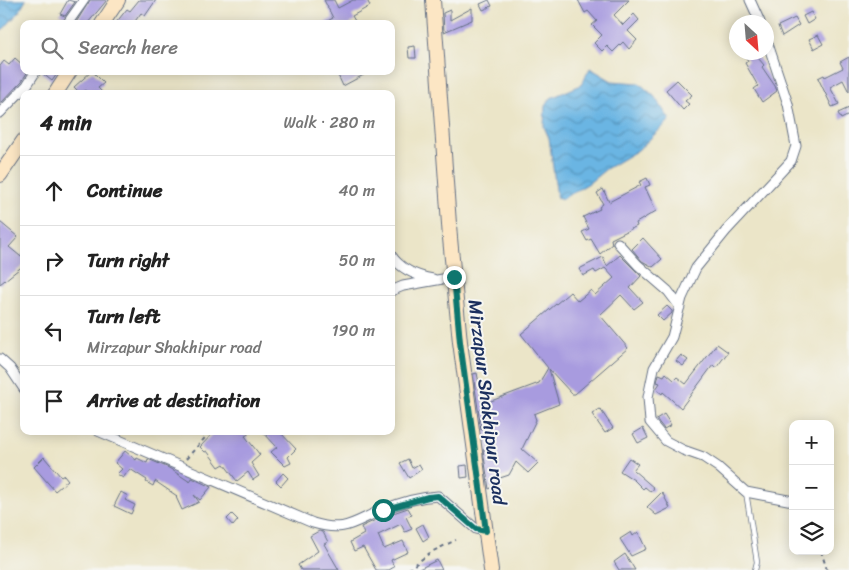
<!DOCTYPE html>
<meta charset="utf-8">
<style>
body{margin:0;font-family:Sriracha,sans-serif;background:#f6f6f6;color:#222}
.controls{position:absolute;right:15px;bottom:15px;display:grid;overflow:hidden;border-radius:10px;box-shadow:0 2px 12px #0003}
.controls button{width:45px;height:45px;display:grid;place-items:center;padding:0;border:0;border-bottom:1px solid #e0e0e0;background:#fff;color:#222;font:25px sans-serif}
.compass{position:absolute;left:729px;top:15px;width:45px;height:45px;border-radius:50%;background:#fff;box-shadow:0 2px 12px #0003;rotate:154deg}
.stop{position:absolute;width:15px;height:15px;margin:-11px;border:4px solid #0f766e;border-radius:50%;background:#fff}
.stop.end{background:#0f766e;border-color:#fff;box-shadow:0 1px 5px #0008}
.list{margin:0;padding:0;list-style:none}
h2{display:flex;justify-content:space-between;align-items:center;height:65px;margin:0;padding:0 20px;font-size:21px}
h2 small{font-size:16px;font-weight:400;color:#767676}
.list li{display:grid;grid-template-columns:32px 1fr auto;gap:15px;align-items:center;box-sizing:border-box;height:70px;padding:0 20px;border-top:1px solid #e0e0e0}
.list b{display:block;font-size:19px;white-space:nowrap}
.list p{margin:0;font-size:16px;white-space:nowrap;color:#767676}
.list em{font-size:16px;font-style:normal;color:#767676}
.icon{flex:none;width:28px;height:28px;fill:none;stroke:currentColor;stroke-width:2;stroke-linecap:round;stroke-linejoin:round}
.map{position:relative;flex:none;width:849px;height:570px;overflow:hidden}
.search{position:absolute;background:#fff;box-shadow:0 2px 12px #0003;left:20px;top:20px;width:375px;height:55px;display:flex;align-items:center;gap:12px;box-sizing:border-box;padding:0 18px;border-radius:10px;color:#767676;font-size:19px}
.panel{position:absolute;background:#fff;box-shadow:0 2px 12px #0003;left:20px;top:90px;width:375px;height:345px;border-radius:10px}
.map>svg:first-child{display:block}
</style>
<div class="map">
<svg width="849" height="570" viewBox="0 0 849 570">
<defs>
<pattern id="water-waves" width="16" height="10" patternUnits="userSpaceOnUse" patternTransform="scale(1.25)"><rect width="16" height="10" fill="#6ab5e3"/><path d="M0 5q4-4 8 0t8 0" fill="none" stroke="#5694bb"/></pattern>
</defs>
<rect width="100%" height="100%" fill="#f6f6f2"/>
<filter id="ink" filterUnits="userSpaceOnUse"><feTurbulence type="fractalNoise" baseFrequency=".02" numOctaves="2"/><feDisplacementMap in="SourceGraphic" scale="10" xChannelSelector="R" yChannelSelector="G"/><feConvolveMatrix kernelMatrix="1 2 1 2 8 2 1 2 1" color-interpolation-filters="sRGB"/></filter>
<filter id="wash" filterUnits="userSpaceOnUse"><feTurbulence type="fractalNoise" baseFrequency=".0096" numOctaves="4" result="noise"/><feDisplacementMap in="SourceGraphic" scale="20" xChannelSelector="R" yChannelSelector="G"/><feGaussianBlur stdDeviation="1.12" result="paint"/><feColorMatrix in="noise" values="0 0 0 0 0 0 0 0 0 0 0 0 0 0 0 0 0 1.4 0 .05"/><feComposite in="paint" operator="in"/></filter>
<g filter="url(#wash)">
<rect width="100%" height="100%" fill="#ebe5c8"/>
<!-- water -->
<path fill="url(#water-waves)" stroke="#4272a0" d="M 0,0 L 26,0 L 19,12 L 0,33 Z
M 590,68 L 612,81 L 639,83 L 654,96 L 670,120 L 638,150 L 606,169 L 589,183 L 562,199 L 557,197 L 549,138 L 544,127 L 545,106 L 551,98 L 581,85 Z"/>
<g id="blocks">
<!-- building -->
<path fill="#a89bdf" d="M 68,0 L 75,2 L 65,16 L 60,14 Z
M 90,0 L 107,0 L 87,24 L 75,24 Z
M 139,0 L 156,0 L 145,16 L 141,13 L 133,24 L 115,24 L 127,9 L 130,11 Z
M 324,0 L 334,0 L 338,8 L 353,0 L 367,0 L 370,6 L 352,16 L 355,21 L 350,24 L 322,24 L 333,18 Z
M 489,0 L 492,6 L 483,10 L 480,4 Z
M 578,0 L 629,0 L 614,15 L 623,25 L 634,14 L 639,20 L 628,31 L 637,40 L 629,49 L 623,42 L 613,52 L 607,46 L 602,51 L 594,43 L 602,35 L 592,25 L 597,21 L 588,11 L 585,13 Z
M 472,8 L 472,20 L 444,32 L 443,13 L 450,10 L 450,20 Z
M 811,12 L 815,19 L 807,24 L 803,16 Z
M 795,18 L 799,25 L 782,36 L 778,26 Z
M 818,35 L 823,44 L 814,49 L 809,39 Z
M 415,46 L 416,58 L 409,58 L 408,47 Z
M 743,52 L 753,52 L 764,65 L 762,67 L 775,86 L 777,91 L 762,102 L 754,89 L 758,86 L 745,63 L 748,61 Z
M 849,57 L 849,92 L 843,80 L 830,87 L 839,104 L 832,107 L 818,78 L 824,75 L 825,77 L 843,68 L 840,62 Z
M 15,58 L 24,66 L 24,71 L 28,71 L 22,81 L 0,104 L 0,66 L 4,61 L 9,65 Z
M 42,71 L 59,71 L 52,81 L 42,73 Z
M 92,71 L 104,83 L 98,88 L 104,94 L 89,94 L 86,90 L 81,94 L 74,87 Z
M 336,71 L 371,71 L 343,86 Z
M 677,80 L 692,95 L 685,101 L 689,104 L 683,110 L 666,90 Z
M 849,108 L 849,115 L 841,119 L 838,113 Z
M 647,178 L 650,185 L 645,187 L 656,211 L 636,223 L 637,226 L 611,239 L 612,244 L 600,254 L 591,239 L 587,241 L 582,232 L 589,229 L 583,217 L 600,209 L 599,207 L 603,204 L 597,193 L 603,189 L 609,202 L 641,185 L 639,182 Z
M 0,222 L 18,237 L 9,247 L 20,256 L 24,253 L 24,265 L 0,284 Z
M 643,238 L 662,259 L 653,267 L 642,261 L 632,249 Z
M 620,255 L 641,276 L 630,288 L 643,302 L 634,309 L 621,295 L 600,315 L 628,348 L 575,394 L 572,394 L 549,369 L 559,404 L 534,414 L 536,420 L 522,449 L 538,463 L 528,473 L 516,462 L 509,475 L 497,479 L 499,484 L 489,489 L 483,450 L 488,449 L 483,428 L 481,429 L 473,374 L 477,373 L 483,404 L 539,383 L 548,368 L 521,334 L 570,292 L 578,301 L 591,290 L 595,295 L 614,278 L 605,268 L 596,273 L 594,270 L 583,276 L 579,269 L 603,257 L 607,266 Z
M 667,306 L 672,311 L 672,313 L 663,321 L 657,315 Z
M 717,344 L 728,352 L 716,368 L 713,365 L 681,408 L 663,392 L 662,394 L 656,389 L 660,383 L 657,382 L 659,374 L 664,376 L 666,373 L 674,380 L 677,377 L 686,384 Z
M 681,355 L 688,360 L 683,366 L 676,361 Z
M 600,409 L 613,428 L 605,433 L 592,414 Z
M 664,414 L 671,425 L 664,429 L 656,419 Z
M 643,428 L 648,438 L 638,443 L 633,434 Z
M 215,431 L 254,431 L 245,436 L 260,455 L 251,463 L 259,476 L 253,480 L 248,472 L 237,481 L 224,464 L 219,467 L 207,451 L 205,452 L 200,447 Z
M 262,431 L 279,431 L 296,449 L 288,457 L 291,463 L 285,466 L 271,452 L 277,447 Z
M 125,451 L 136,460 L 137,458 L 147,463 L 148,459 L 169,468 L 190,482 L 192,478 L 211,487 L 200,500 L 194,495 L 199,502 L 182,510 L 176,497 L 177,496 L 155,481 L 153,486 L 146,482 L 147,480 L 130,469 L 123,478 L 117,474 L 122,469 L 115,463 Z
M 44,457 L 61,477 L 64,475 L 68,480 L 55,491 L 34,467 Z
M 629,458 L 638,464 L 633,470 L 654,488 L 651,492 L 645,487 L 643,489 L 634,480 L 620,471 Z
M 408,459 L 412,468 L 419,464 L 422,469 L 409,478 L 400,463 Z
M 467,465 L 468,477 L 461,478 L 460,466 Z
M 283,473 L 288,478 L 281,486 L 276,481 Z
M 121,492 L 128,496 L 125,500 L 135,505 L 131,514 L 114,506 Z
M 662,492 L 670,508 L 656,515 L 647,507 Z
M 408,508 L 412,515 L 406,517 L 412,529 L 405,532 L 401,524 L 378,535 L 384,549 L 403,541 L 408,552 L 391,560 L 394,567 L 389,570 L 376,570 L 363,547 L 354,551 L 350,542 L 364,534 L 361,527 L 384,516 Z
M 232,514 L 238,520 L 233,526 L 227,519 Z
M 423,524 L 429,537 L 423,541 L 416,528 Z
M 319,531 L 323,532 L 328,542 L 324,544 L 339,570 L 301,570 L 298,565 L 318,551 L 310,536 Z
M 631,532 L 633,536 L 638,532 L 646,549 L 631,556 L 620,539 Z
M 625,554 L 635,570 L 619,570 L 614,562 Z
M 437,560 L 442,570 L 417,570 Z"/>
</g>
</g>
<g filter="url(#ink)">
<use href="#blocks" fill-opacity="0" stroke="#646f83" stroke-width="1"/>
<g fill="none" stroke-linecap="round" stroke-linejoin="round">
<defs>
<path id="lane" d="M 746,492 L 757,562 L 755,570"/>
<path id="street" d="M 750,0 L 760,22
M 67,24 L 84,0
M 766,38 L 788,104 L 796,146 L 791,161 L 726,231 L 696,268 L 682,298 L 672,337 L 654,368 L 648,397 L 650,422 L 666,441 L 683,450 L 703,457 L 718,467 L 746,492 L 793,501
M 0,113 L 27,85 L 36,71
M 618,243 L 638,265 L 668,291 L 680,307
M 391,255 C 401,270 416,276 433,279
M 391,291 L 403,286 L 454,277
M 0,359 L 10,368 L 24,389
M 98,431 L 313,523 C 346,533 353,522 382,510 C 399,503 420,497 438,496 L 476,529 L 486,531"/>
<path id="secondary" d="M 433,0 L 450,238 L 460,342 L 491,570
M 102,24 L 118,0
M 55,94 L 70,71
M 0,175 L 24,140"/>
</defs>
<!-- lane casing -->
<use href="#lane" stroke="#646f83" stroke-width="6"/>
<!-- street casing -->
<use href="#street" stroke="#646f83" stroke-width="11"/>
<!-- secondary casing -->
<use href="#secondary" stroke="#646f83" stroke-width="16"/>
<!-- path -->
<path stroke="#646f83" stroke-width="2" stroke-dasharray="4 4" stroke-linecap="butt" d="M 186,459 L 211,431
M 821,551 L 827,570
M 408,570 L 431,552 L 456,540"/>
<!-- lane -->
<use href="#lane" stroke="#fff" stroke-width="4.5"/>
<!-- street -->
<use href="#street" stroke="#fff" stroke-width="9"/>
<!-- secondary -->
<use href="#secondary" stroke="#fce6c4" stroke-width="14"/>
</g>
</g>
<g fill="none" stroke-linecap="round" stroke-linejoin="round" filter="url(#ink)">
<!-- route -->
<path stroke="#0f766e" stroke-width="6" d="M 383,510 L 428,497 L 438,496 L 476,529 L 486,531 L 460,342 L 454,277"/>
</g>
<g text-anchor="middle" stroke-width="4" stroke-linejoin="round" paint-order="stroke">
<!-- street labels -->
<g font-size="19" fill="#1b2f5e" stroke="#f6f6f2">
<text transform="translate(488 402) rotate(83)" y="7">Mirzapur Shakhipur road</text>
</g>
</g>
</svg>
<div class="controls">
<button>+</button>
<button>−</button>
<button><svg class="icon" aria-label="layers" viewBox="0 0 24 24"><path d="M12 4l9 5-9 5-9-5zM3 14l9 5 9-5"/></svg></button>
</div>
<svg class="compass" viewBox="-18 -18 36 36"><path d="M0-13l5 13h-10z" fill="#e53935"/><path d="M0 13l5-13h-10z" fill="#767676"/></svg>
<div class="stop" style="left:383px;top:510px"></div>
<div class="stop end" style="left:454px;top:277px"></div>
<div class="search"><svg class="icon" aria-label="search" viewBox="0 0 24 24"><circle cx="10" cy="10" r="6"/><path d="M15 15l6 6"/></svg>Search here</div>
<section class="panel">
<h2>4 min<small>Walk · 280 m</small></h2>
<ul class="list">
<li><svg class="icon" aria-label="ahead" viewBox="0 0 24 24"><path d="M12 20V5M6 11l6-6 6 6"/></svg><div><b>Continue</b></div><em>40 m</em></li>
<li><svg class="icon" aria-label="right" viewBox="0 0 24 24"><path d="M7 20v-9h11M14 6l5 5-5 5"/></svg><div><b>Turn right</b></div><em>50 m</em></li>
<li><svg class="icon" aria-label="left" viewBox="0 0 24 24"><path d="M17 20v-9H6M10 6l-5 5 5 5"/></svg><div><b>Turn left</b><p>Mirzapur Shakhipur road</p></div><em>190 m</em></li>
<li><svg class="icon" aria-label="arrive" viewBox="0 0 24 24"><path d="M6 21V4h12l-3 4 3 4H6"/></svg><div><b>Arrive at destination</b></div></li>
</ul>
</section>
</div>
